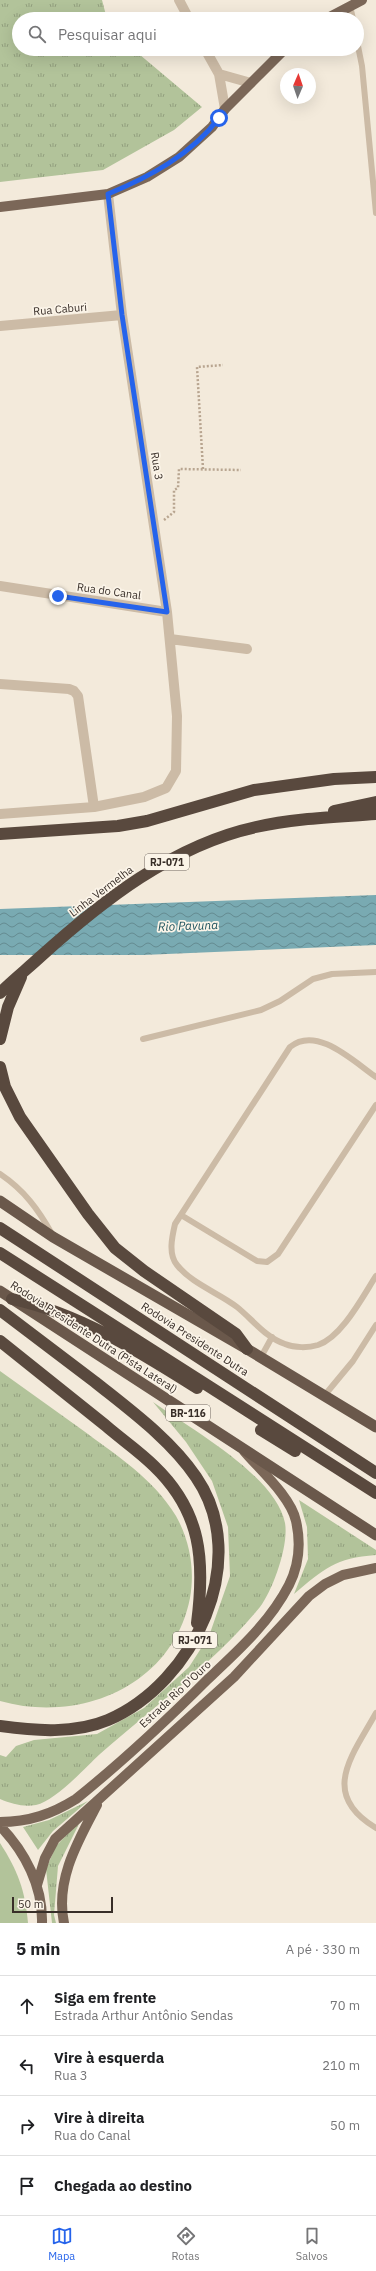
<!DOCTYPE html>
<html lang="pt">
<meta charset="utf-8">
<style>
body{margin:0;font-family:"IBM Plex Sans",sans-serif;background:#f6f6f6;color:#202124}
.compass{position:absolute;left:280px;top:68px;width:36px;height:36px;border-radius:50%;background:#fff;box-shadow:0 4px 16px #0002;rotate:2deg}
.scale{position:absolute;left:12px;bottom:10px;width:101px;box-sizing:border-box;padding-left:4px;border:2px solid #382e28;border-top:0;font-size:11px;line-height:14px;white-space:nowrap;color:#382e28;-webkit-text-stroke:3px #fbf4e8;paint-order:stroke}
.stop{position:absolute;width:12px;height:12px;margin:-9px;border:3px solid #2563eb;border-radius:50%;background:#fff}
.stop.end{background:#2563eb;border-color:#fff;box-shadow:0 1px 4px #0008}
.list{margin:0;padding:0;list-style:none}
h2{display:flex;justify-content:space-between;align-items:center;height:52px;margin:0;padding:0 16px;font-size:17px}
h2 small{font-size:13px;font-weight:400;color:#757577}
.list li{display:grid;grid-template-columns:26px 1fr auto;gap:12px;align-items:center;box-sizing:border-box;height:60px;padding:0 16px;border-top:1px solid #e0e0e0}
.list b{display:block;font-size:15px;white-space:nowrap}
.list p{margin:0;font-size:13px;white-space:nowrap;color:#757577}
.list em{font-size:13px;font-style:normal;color:#757577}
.icon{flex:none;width:22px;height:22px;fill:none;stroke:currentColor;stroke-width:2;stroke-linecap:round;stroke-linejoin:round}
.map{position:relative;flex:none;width:376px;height:1923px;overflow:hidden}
.search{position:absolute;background:#fff;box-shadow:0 4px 16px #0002;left:12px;right:12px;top:12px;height:44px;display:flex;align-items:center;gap:10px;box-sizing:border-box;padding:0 14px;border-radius:22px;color:#757577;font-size:15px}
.sheet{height:292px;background:#fff}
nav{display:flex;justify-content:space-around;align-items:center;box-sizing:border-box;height:56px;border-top:1px solid #e0e0e0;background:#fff;font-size:11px;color:#757577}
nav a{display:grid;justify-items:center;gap:2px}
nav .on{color:#2563eb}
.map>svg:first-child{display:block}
</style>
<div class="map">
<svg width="376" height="1923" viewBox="0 0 376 1923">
<defs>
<pattern id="grass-tufts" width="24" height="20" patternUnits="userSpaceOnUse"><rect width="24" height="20" fill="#b2c39a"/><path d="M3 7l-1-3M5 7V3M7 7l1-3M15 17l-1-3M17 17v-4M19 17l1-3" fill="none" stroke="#929f7e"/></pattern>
<pattern id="water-waves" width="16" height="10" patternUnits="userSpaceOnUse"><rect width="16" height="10" fill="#79aab2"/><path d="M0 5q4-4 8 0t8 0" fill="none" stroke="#648b91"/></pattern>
</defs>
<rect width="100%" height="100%" fill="#f3eadb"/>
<!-- grass -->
<path fill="url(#grass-tufts)" d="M 0,0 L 102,0 L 107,19 L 19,19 L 19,49 L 133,49 L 202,107 L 174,130 L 103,170 L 0,182 Z
M 0,1371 C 27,1390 54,1410 81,1429 C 116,1455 153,1478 176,1516 C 190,1541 195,1570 190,1598 C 173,1685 81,1724 0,1701 Z
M 153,1402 C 191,1429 276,1476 285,1523 C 289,1545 273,1590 260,1607 C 214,1663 154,1707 100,1754 C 85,1768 55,1801 36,1805 C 23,1807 12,1804 0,1799 L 0,1755 L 6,1757 L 16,1746 L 34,1740 L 97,1734 L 144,1708 L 189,1667 L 209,1636 L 230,1576 L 228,1527 L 212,1481 L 186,1442 Z
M 299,1500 L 376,1550 L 376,1555 C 335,1558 324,1569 294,1594 L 308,1559 L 307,1527 Z
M 88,1801 L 53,1831 L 38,1850 L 23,1827 L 49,1820 Z
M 81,1820 L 58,1866 L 54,1915 L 56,1923 L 52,1923 L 46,1869 L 56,1846 Z"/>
<!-- park -->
<path fill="#b2c39a" d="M 0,1843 C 18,1871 25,1890 28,1923 L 0,1923 Z"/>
<!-- water -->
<path fill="url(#water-waves)" d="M 376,895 L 376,945 L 143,955 L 0,955 L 0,909 Z"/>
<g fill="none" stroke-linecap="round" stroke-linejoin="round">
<!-- path -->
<path stroke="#b8a590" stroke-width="2.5" stroke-dasharray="2 2" stroke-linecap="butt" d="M 203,469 L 197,367 L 223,365
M 164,520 L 174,512 L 174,490 L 178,488 L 179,469 L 241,470"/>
<!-- service -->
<path stroke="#ccbba6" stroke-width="6" d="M 350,6 L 353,19
M 357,41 L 362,66 L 376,213
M 143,1039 L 261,1010 L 280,1001 L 313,979 L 332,974 L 376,972
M 376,1077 C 354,1062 317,1025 290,1047 L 175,1224 C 172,1237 168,1254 177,1265 C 192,1284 219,1293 237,1307 C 252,1319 266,1338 285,1344 C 295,1348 308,1348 318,1345 C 342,1337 363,1296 376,1276
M 0,1174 C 24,1190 38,1209 52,1234
M 181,1215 L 257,1261 L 267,1262 L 278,1254 L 376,1105
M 261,1357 L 272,1337
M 324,1396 L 353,1361 L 376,1325
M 376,1713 C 352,1756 319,1794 376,1828"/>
<!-- minor -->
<path stroke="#ccbba6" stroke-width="10" d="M 179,0 L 189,19
M 205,49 L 219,74 L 225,109
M 219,74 L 251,83
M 0,326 L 122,315
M 0,586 L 167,612
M 170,639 L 247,649
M 0,684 L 69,689 L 74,691 L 78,696 L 94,807
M 0,814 L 94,807 L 144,797 L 166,788 L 176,771 L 177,716 L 167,612 L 122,315 L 108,194"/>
<!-- primary -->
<path stroke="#7b6758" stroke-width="10" d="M 326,19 L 362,0
M 0,207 L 108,194 L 147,177 L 179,157 L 212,127 L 225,109 L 285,49
M 0,1822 C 29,1822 52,1814 76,1799 C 122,1762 166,1721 208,1679 C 238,1651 270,1622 289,1585 C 299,1565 301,1543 296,1521 C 291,1497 260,1470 244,1451
M 0,1826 C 25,1852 43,1886 42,1923
M 37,1885 L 45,1858 L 55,1839 L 234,1677 L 309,1596 L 325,1584 L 343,1575 L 376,1568
M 64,1923 C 55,1880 78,1841 97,1805"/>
<!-- trunk -->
<path stroke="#6a584b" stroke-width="11" d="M 0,1201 L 53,1237 L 247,1349 L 376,1427
M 0,1291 L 376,1535"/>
<!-- motorway -->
<path stroke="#59493e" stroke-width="12" d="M 334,811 L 376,802
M 0,834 L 118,826 L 147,821 L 254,790 L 334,779 L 376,777
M 0,993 C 13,980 27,969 40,957 C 102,901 173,845 256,827 C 295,818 336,817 376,814
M 0,1039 L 8,1007 L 21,977
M 0,1067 L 5,1087 L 20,1117 L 88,1214 L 115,1248 L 144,1271 L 236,1334 L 247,1349
M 0,1228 L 376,1473
M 0,1253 L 376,1493
M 12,1299 C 79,1313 140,1352 197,1388
M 0,1310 C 32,1334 63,1358 95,1382 C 130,1410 170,1439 196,1477 C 253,1560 194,1683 108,1720 C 75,1734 35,1731 0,1726
M 0,1341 C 35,1369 70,1397 105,1425 C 121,1439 139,1451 154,1466 C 202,1512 205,1561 197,1623
M 261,1430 L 295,1451"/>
</g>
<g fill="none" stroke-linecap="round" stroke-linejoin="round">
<!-- route -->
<path stroke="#2563eb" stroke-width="5" d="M 58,596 L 167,612 L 122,315 L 108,194 C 149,177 191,155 219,118"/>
</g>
<g text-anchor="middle" stroke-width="3.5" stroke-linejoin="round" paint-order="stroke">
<!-- shield labels -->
<g fill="#fbf4e8" stroke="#726962" stroke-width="1">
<rect x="145" y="854" width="44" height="16" rx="3"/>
<rect x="166" y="1405" width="44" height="16" rx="3"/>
<rect x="173" y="1632" width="44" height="16" rx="3"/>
</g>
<g font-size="10" font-weight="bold" fill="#382e28">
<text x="167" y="866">RJ-071</text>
<text x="188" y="1417">BR-116</text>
<text x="195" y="1644">RJ-071</text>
</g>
<!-- street labels -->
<g font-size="11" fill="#382e28" stroke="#fbf4e8">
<text transform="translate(60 309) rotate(-5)" y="4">Rua Caburi</text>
<text transform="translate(157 466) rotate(81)" y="4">Rua 3</text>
<text transform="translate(109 591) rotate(8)" y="4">Rua do Canal</text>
<text transform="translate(101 891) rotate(-37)" y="4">Linha Vermelha</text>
<text transform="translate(94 1337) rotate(33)" y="4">Rodovia Presidente Dutra (Pista Lateral)</text>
<text transform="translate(195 1339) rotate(33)" y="4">Rodovia Presidente Dutra</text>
<text transform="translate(175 1694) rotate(-43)" y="4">Estrada Rio D'Ouro</text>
</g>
<!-- water labels -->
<g font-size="12" font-style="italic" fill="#1b515c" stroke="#fbf4e8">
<text transform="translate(188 926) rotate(-2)" y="4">Rio Pavuna</text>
</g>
</g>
</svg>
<svg class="compass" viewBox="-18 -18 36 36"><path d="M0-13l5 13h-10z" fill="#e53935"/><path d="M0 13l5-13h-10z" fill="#757577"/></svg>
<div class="scale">50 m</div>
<div class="stop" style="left:219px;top:118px"></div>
<div class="stop end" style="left:58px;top:596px"></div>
<div class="search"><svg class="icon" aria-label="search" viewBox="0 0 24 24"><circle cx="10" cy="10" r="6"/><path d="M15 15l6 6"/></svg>Pesquisar aqui</div>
</div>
<section class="sheet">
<h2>5 min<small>A pé · 330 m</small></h2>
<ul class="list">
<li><svg class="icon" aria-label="ahead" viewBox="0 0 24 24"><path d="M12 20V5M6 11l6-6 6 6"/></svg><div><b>Siga em frente</b><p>Estrada Arthur Antônio Sendas</p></div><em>70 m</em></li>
<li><svg class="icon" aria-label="left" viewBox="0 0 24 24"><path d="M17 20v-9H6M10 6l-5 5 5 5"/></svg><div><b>Vire à esquerda</b><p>Rua 3</p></div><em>210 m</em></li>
<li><svg class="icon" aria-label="right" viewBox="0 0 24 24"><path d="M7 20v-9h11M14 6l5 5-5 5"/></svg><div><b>Vire à direita</b><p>Rua do Canal</p></div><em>50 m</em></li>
<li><svg class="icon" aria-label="arrive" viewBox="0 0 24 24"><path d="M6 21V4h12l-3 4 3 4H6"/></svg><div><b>Chegada ao destino</b></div></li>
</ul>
</section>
<nav>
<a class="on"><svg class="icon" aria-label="map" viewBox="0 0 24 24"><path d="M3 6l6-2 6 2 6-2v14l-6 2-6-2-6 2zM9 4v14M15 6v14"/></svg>Mapa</a>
<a><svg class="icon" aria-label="directions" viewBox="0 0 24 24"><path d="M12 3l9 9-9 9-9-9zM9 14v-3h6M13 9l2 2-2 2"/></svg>Rotas</a>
<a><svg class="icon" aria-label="saved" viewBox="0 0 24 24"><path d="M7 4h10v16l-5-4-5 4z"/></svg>Salvos</a>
</nav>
